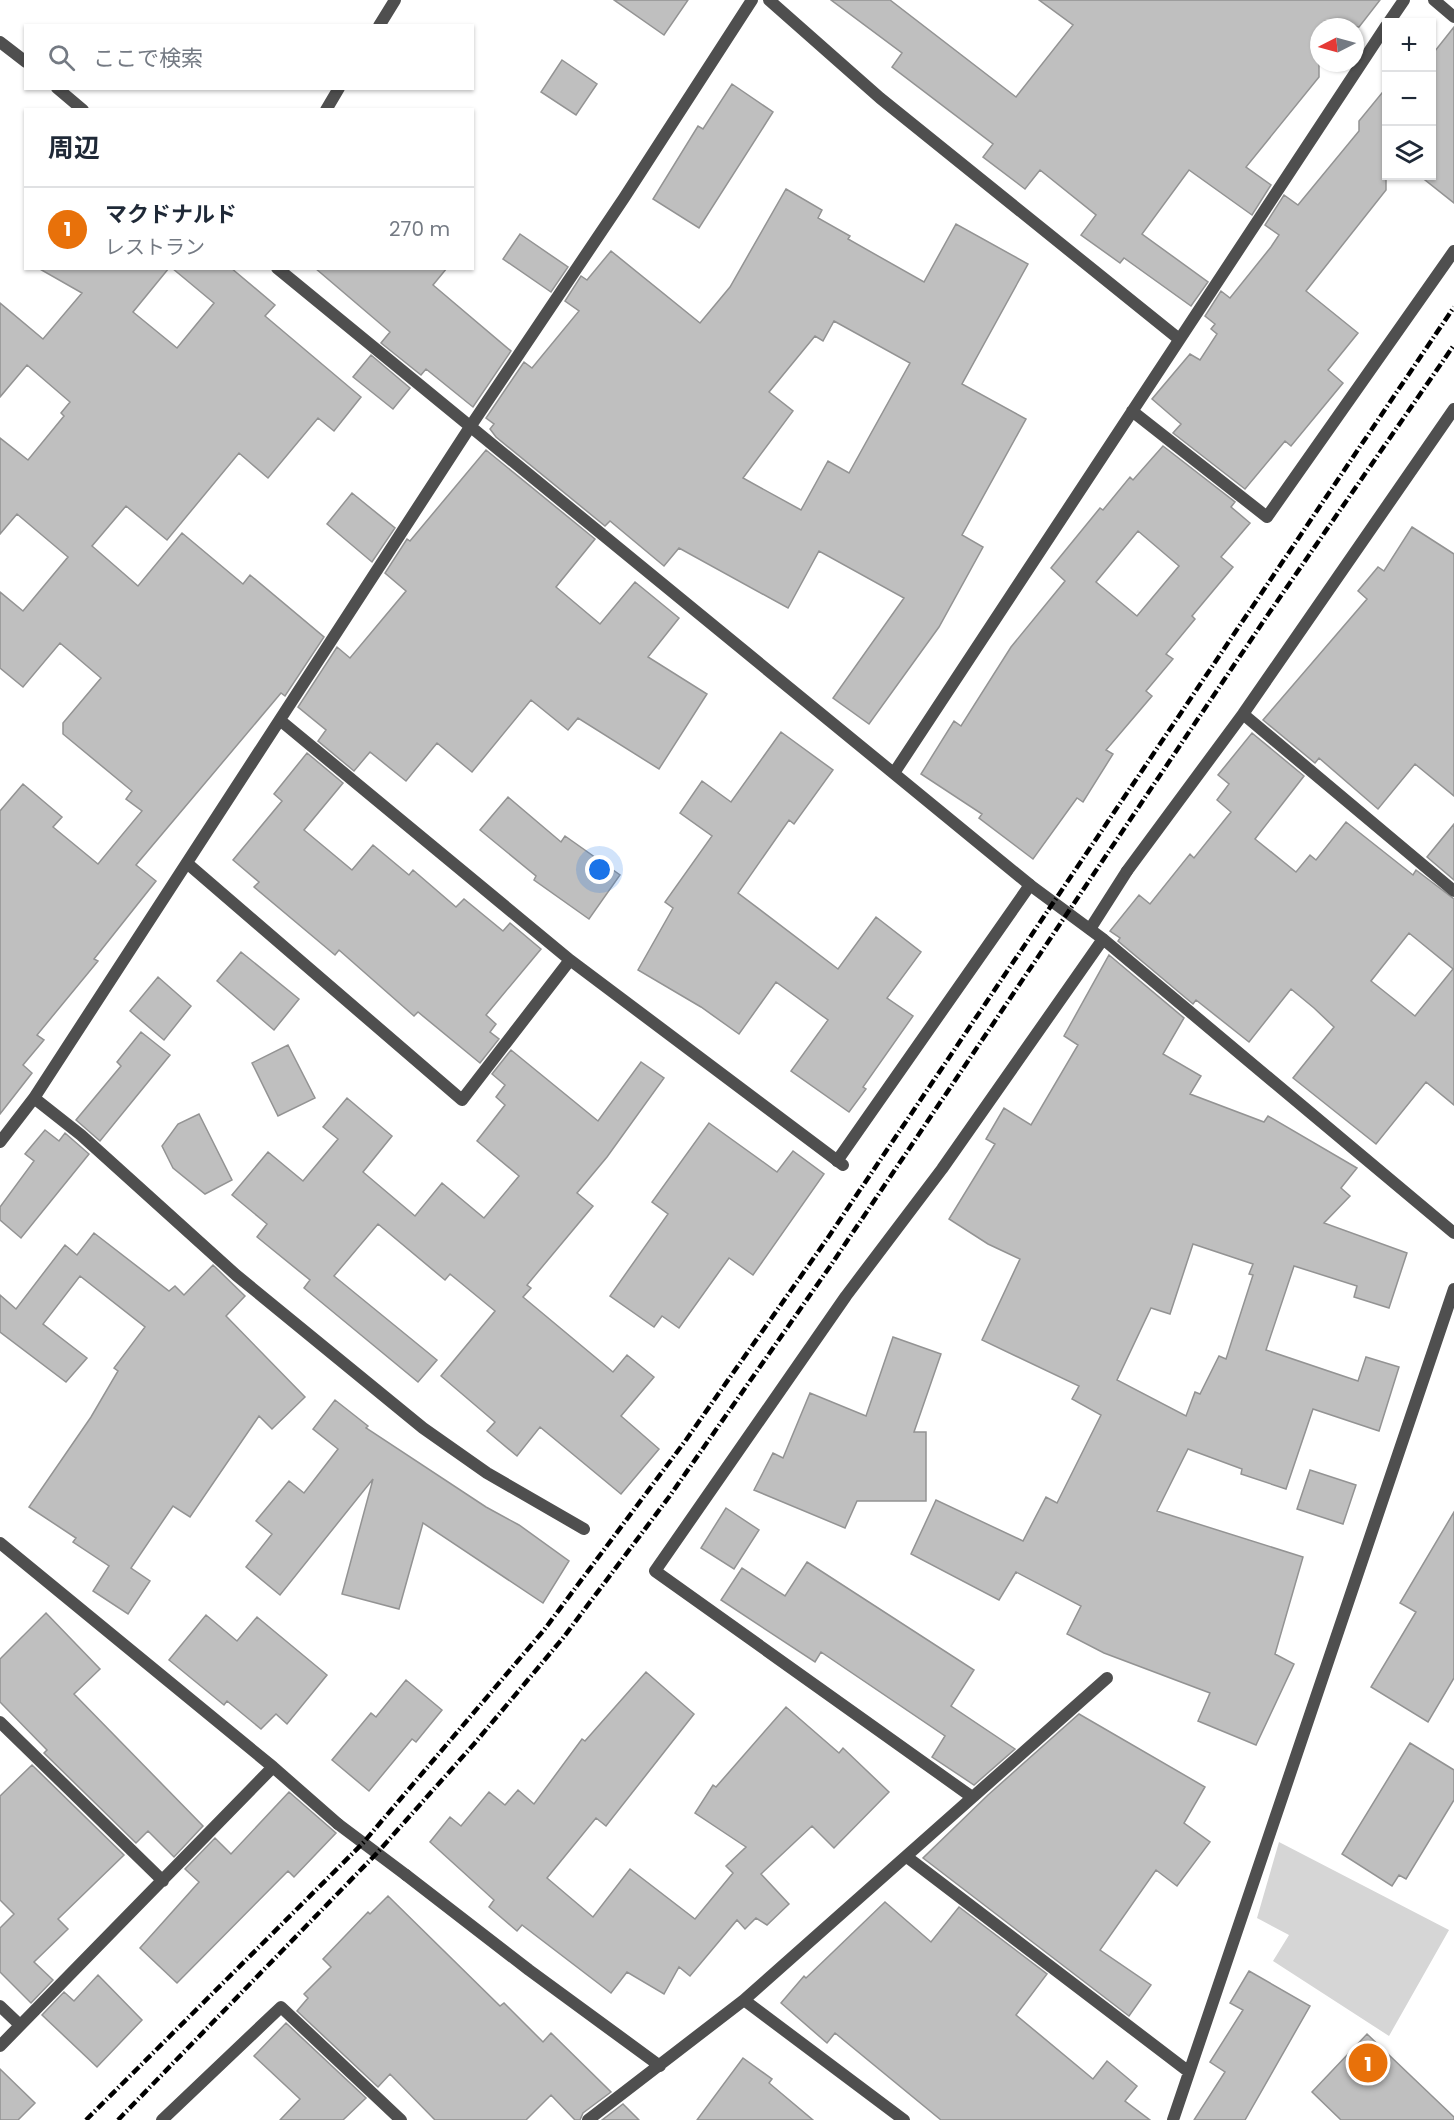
<!DOCTYPE html>
<html lang="ja">
<meta charset="utf-8">
<style>
body{margin:0;font-family:Poppins,"Noto Sans JP",sans-serif;background:#f2f2f3;color:#1f2937}
.controls{position:absolute;right:18px;top:18px;display:grid;overflow:hidden;border-radius:0px;box-shadow:0 2px 4px #0004}
.controls button{width:54px;height:54px;display:grid;place-items:center;padding:0;border:0;border-bottom:2px solid #e0e1e3;background:#fff;color:#1f2937;font:30px sans-serif}
.compass{position:absolute;left:1310px;top:18px;width:54px;height:54px;border-radius:50%;background:#fff;box-shadow:0 2px 4px #0004;rotate:264deg}
.you{position:absolute;left:600px;top:870px;width:21px;height:21px;margin:-15px;border:4px solid #fff;border-radius:50%;background:#1a73e8;box-shadow:0 0 0 9px #1a73e833}
.badge{display:grid;place-items:center;width:39px;height:39px;border-radius:50%;background:#000;color:#fff;font-size:20px;font-weight:700}
.pin{position:absolute;translate:-50% -50%;border:3px solid #fff;box-shadow:0 2px 6px #0006}
.list{margin:0;padding:0;list-style:none}
h2{display:flex;justify-content:space-between;align-items:center;height:78px;margin:0;padding:0 24px;font-size:26px}
h2 small{font-size:20px;font-weight:400;color:#747a83}
.list li{display:grid;grid-template-columns:39px 1fr auto;gap:18px;align-items:center;box-sizing:border-box;height:84px;padding:0 24px;border-top:2px solid #e0e1e3}
.list b{display:block;font-size:22px;white-space:nowrap}
.list p{margin:0;font-size:20px;white-space:nowrap;color:#747a83}
.list em{font-size:20px;font-style:normal;color:#747a83}
.icon{flex:none;width:33px;height:33px;fill:none;stroke:currentColor;stroke-width:2;stroke-linecap:round;stroke-linejoin:round}
.map{position:relative;flex:none;width:1454px;height:2120px;overflow:hidden}
.search{position:absolute;background:#fff;box-shadow:0 2px 4px #0004;left:24px;top:24px;width:450px;height:66px;display:flex;align-items:center;gap:15px;box-sizing:border-box;padding:0 21px;border-radius:0px;color:#747a83;font-size:22px}
.panel{position:absolute;background:#fff;box-shadow:0 2px 4px #0004;left:24px;top:108px;width:450px;height:162px;border-radius:0px}
.map>svg:first-child{display:block}
</style>
<div class="map">
<svg width="1454" height="2120" viewBox="0 0 1454 2120">
<rect width="100%" height="100%" fill="#fff"/>
<!-- green -->
<path fill="#d6d6d6" d="M 1279,1842 L 1449,1930 L 1389,2036 L 1273,1961 L 1289,1935 L 1257,1918 Z"/>
<!-- building -->
<path fill="#bfbfbf" stroke="#939393" stroke-width="1.5" fill-rule="evenodd" d="M 614,0 L 688,0 L 664,35 Z
M 831,0 L 890,0 L 1016,97 L 1073,25 L 1039,0 L 1380,0 L 1359,27 L 1319,27 L 1319,77 L 1246,167 L 1271,185 L 1252,215 L 1189,170 L 1142,234 L 1208,282 L 1191,306 L 1124,258 L 1120,263 L 1081,235 L 1096,215 L 1040,170 L 1025,189 L 983,157 L 993,144 L 892,67 L 902,53 Z
M 1454,27 L 1454,203 L 1420,176 L 1431,176 L 1431,56 Z
M 562,60 L 597,84 L 576,115 L 541,92 Z
M 732,84 L 773,112 L 699,228 L 653,199 L 698,126 L 703,129 Z
M 1386,88 L 1386,190 L 1306,291 L 1358,333 L 1328,370 L 1343,383 L 1291,446 L 1285,441 L 1245,489 L 1173,433 L 1181,424 L 1152,399 L 1190,354 L 1200,360 L 1217,334 L 1211,329 L 1215,324 L 1205,316 L 1221,291 L 1230,298 L 1271,247 L 1279,235 L 1265,225 L 1284,195 L 1298,205 L 1359,131 L 1359,121 Z
M 786,189 L 822,210 L 818,218 L 850,236 L 848,239 L 924,282 L 956,224 L 1028,264 L 962,384 L 1026,419 L 962,535 L 983,547 L 939,627 L 869,724 L 833,698 L 904,598 L 819,551 L 788,608 L 679,548 L 664,566 L 610,521 L 605,526 L 496,437 L 490,429 L 494,424 L 486,418 L 524,362 L 532,368 L 579,311 L 565,301 L 581,276 L 587,280 L 611,251 L 700,323 L 730,287 ZM 834,321 L 910,363 L 849,473 L 828,461 L 801,510 L 743,478 L 793,411 L 769,392 L 815,336 L 823,341 Z
M 520,234 L 568,267 L 551,292 L 503,259 Z
M 38,268 L 169,268 L 133,312 L 177,348 L 214,303 L 172,268 L 231,268 L 275,305 L 265,316 L 361,397 L 334,431 L 318,418 L 268,478 L 239,453 L 167,540 L 126,506 L 92,546 L 138,586 L 182,533 L 243,584 L 250,575 L 324,637 L 285,696 L 281,693 L 136,865 L 156,881 L 94,959 L 98,961 L 37,1035 L 44,1040 L 23,1065 L 32,1073 L 0,1114 L 0,811 L 23,784 L 62,817 L 53,827 L 98,864 L 142,811 L 126,799 L 132,791 L 63,734 L 63,723 L 101,678 L 60,643 L 23,687 L 0,668 L 0,592 L 23,611 L 68,557 L 17,514 L 0,534 L 0,438 L 28,460 L 64,416 L 61,413 L 70,402 L 27,365 L 0,397 L 0,303 L 43,339 L 82,293 Z
M 315,268 L 447,268 L 433,285 L 511,351 L 473,407 L 426,369 L 421,375 L 381,343 L 390,332 Z
M 371,355 L 410,388 L 393,409 L 353,377 Z
M 1163,446 L 1235,502 L 1231,507 L 1250,523 L 1221,557 L 1233,567 L 1192,616 L 1195,619 L 1166,654 L 1173,659 L 1146,691 L 1152,696 L 1106,750 L 1113,754 L 1083,802 L 1077,798 L 1033,859 L 979,818 L 982,814 L 921,774 L 954,721 L 961,726 L 1011,647 L 1065,581 L 1051,568 L 1100,508 L 1103,510 L 1130,477 L 1133,480 ZM 1138,531 L 1179,566 L 1137,616 L 1096,582 Z
M 486,450 L 595,539 L 556,587 L 600,624 L 635,582 L 679,618 L 648,657 L 707,694 L 659,769 L 578,718 L 568,730 L 531,700 L 472,772 L 437,743 L 406,781 L 370,752 L 354,771 L 318,741 L 326,730 L 298,707 L 337,647 L 350,658 L 406,591 L 385,573 L 407,539 L 410,541 Z
M 352,493 L 395,528 L 372,562 L 327,524 Z
M 1412,527 L 1454,554 L 1454,796 L 1415,764 L 1378,809 L 1319,758 L 1315,763 L 1263,720 L 1367,599 L 1358,591 L 1378,567 L 1384,571 Z
M 781,732 L 833,770 L 794,824 L 789,820 L 738,893 L 838,969 L 876,917 L 921,952 L 887,998 L 913,1016 L 863,1087 L 866,1089 L 849,1112 L 791,1071 L 828,1020 L 776,982 L 739,1034 L 701,1007 L 638,970 L 673,908 L 665,902 L 712,836 L 680,813 L 702,781 L 731,802 Z
M 1252,733 L 1304,776 L 1255,839 L 1296,872 L 1310,855 L 1316,860 L 1346,822 L 1413,875 L 1416,870 L 1454,899 L 1454,1105 L 1426,1082 L 1376,1144 L 1293,1078 L 1334,1027 L 1314,1008 L 1291,989 L 1249,1042 L 1196,1000 L 1193,1004 L 1118,941 L 1120,938 L 1110,931 L 1139,895 L 1150,904 L 1190,854 L 1194,858 L 1231,812 L 1217,800 L 1229,784 L 1218,775 ZM 1409,933 L 1453,969 L 1415,1016 L 1371,981 Z
M 307,753 L 343,783 L 304,830 L 352,870 L 373,845 L 409,875 L 413,870 L 456,907 L 464,899 L 503,931 L 510,923 L 541,949 L 486,1015 L 496,1024 L 490,1032 L 499,1039 L 480,1063 L 418,1012 L 414,1016 L 339,950 L 335,955 L 254,887 L 259,882 L 233,860 L 282,801 L 274,794 Z
M 508,797 L 561,842 L 565,836 L 620,875 L 589,919 L 534,880 L 536,876 L 480,830 Z
M 1454,824 L 1454,880 L 1427,857 Z
M 241,952 L 299,999 L 274,1030 L 217,981 Z
M 1109,955 L 1184,1018 L 1163,1054 L 1201,1076 L 1190,1094 L 1264,1122 L 1268,1116 L 1357,1168 L 1341,1188 L 1350,1196 L 1324,1223 L 1407,1253 L 1389,1308 L 1354,1297 L 1357,1286 L 1294,1266 L 1266,1350 L 1358,1381 L 1366,1357 L 1399,1367 L 1379,1431 L 1313,1409 L 1286,1489 L 1241,1474 L 1242,1469 L 1188,1449 L 1157,1511 L 1303,1557 L 1275,1654 L 1294,1664 L 1256,1745 L 1198,1721 L 1210,1693 L 1104,1653 L 1067,1634 L 1081,1606 L 1016,1572 L 999,1600 L 911,1554 L 936,1500 L 1023,1541 L 1046,1497 L 1057,1503 L 1101,1415 L 1072,1399 L 1079,1386 L 982,1340 L 1020,1259 L 988,1244 L 949,1219 L 995,1144 L 986,1139 L 1004,1108 L 1031,1125 L 1078,1045 L 1064,1036 ZM 1193,1244 L 1253,1264 L 1249,1274 L 1253,1275 L 1226,1359 L 1219,1356 L 1200,1394 L 1195,1392 L 1186,1416 L 1117,1380 L 1151,1308 L 1170,1314 Z
M 158,977 L 191,1006 L 164,1040 L 130,1011 Z
M 141,1032 L 170,1055 L 100,1141 L 76,1120 L 121,1066 L 117,1062 Z
M 288,1045 L 315,1098 L 278,1116 L 252,1063 Z
M 511,1050 L 598,1121 L 641,1062 L 664,1078 L 607,1157 L 577,1193 L 593,1206 L 527,1285 L 531,1288 L 523,1297 L 613,1372 L 627,1355 L 654,1377 L 621,1416 L 659,1449 L 621,1494 L 540,1427 L 517,1456 L 487,1431 L 495,1422 L 441,1376 L 495,1311 L 450,1274 L 445,1280 L 378,1224 L 334,1276 L 437,1360 L 418,1382 L 304,1288 L 310,1280 L 257,1237 L 267,1224 L 232,1195 L 268,1152 L 303,1181 L 338,1139 L 323,1127 L 347,1098 L 392,1136 L 363,1172 L 415,1216 L 442,1183 L 484,1218 L 519,1176 L 477,1141 L 505,1105 L 496,1097 L 505,1085 L 492,1074 Z
M 199,1114 L 232,1180 L 205,1194 L 173,1168 L 162,1146 L 178,1124 Z
M 709,1123 L 777,1172 L 793,1151 L 824,1174 L 753,1275 L 729,1258 L 679,1328 L 662,1316 L 654,1327 L 610,1296 L 668,1214 L 652,1202 Z
M 45,1130 L 59,1141 L 65,1133 L 89,1154 L 21,1238 L 0,1220 L 0,1207 L 34,1161 L 25,1154 Z
M 94,1233 L 169,1291 L 175,1286 L 184,1295 L 213,1265 L 245,1296 L 226,1316 L 305,1397 L 272,1429 L 259,1416 L 190,1517 L 173,1506 L 131,1568 L 150,1581 L 128,1614 L 93,1591 L 109,1566 L 73,1542 L 76,1538 L 29,1507 L 91,1417 L 118,1371 L 114,1368 L 145,1327 L 80,1276 L 43,1324 L 87,1358 L 66,1382 L 0,1332 L 0,1295 L 16,1309 L 65,1245 L 77,1255 Z
M 893,1337 L 941,1354 L 914,1432 L 926,1432 L 926,1501 L 857,1501 L 845,1528 L 754,1490 L 773,1453 L 783,1458 L 810,1393 L 866,1416 Z
M 335,1400 L 368,1426 L 366,1428 L 486,1507 L 519,1525 L 569,1561 L 543,1603 L 423,1523 L 399,1609 L 342,1594 L 373,1479 L 280,1595 L 246,1567 L 272,1534 L 256,1521 L 289,1481 L 304,1493 L 338,1449 L 313,1429 Z
M 1310,1470 L 1356,1485 L 1343,1524 L 1297,1509 Z
M 726,1508 L 759,1530 L 734,1569 L 701,1548 Z
M 1454,1512 L 1454,1678 L 1428,1722 L 1371,1687 L 1416,1612 L 1400,1603 Z
M 807,1562 L 974,1670 L 951,1706 L 1015,1749 L 974,1785 L 932,1757 L 945,1736 L 821,1652 L 815,1662 L 721,1600 L 742,1568 L 785,1596 Z
M 46,1613 L 100,1669 L 74,1694 L 203,1826 L 174,1857 L 148,1831 L 136,1843 L 44,1753 L 47,1750 L 0,1702 L 0,1659 Z
M 206,1615 L 237,1641 L 257,1617 L 327,1675 L 287,1724 L 276,1714 L 261,1729 L 227,1701 L 224,1705 L 169,1660 Z
M 646,1672 L 694,1714 L 606,1826 L 596,1818 L 547,1878 L 593,1917 L 630,1869 L 695,1919 L 733,1873 L 726,1866 L 746,1847 L 695,1813 L 713,1785 L 716,1787 L 786,1707 L 839,1753 L 843,1748 L 889,1792 L 834,1848 L 812,1826 L 761,1874 L 789,1904 L 767,1925 L 756,1918 L 745,1929 L 737,1920 L 690,1976 L 679,1967 L 664,1994 L 627,1972 L 611,1993 L 522,1925 L 517,1931 L 489,1907 L 494,1900 L 430,1842 L 450,1817 L 461,1826 L 489,1792 L 505,1805 L 518,1790 L 534,1804 L 582,1739 L 585,1741 Z
M 406,1680 L 442,1710 L 416,1742 L 412,1739 L 369,1791 L 332,1760 L 371,1713 L 376,1717 Z
M 1079,1714 L 1205,1787 L 1184,1823 L 1210,1842 L 1177,1886 L 1156,1870 L 1100,1950 L 1151,1985 L 1129,2016 L 923,1858 L 988,1795 Z
M 1410,1743 L 1454,1770 L 1454,1800 L 1406,1879 L 1399,1875 L 1392,1886 L 1342,1854 Z
M 32,1765 L 124,1855 L 58,1919 L 68,1929 L 34,1962 L 53,1980 L 31,2003 L 0,1972 L 0,1928 L 14,1914 L 0,1900 L 0,1796 Z
M 289,1792 L 336,1833 L 294,1877 L 288,1871 L 177,1983 L 140,1948 L 199,1882 L 185,1869 L 215,1838 L 231,1854 Z
M 388,1896 L 500,2006 L 504,2003 L 543,2042 L 551,2033 L 611,2092 L 583,2113 L 580,2120 L 575,2120 L 551,2095 L 526,2120 L 435,2120 L 390,2074 L 378,2087 L 297,2011 L 308,1998 L 304,1994 L 331,1967 L 323,1959 L 368,1912 L 370,1914 Z
M 885,1902 L 931,1942 L 959,1907 L 1047,1974 L 1016,2015 L 1093,2079 L 1107,2061 L 1137,2086 L 1125,2101 L 1150,2120 L 941,2120 L 835,2033 L 827,2043 L 781,2003 L 804,1976 L 806,1978 Z
M 1249,1971 L 1310,2006 L 1245,2120 L 1194,2120 L 1225,2072 L 1210,2062 L 1243,2010 L 1230,2003 Z
M 98,1975 L 142,2020 L 97,2067 L 42,2015 L 64,1992 L 74,2001 Z
M 286,2023 L 366,2098 L 343,2120 L 280,2120 L 300,2099 L 254,2056 Z
M 1367,2034 L 1454,2117 L 1454,2120 L 1341,2120 L 1312,2092 Z
M 743,2058 L 772,2079 L 769,2083 L 813,2120 L 697,2120 Z
M 0,2069 L 35,2103 L 18,2120 L 0,2120 Z
M 623,2104 L 639,2120 L 602,2120 Z"/>
<g fill="none" stroke-linecap="round" stroke-linejoin="round">
<!-- pedestrian -->
<path stroke="#4f4f4f" stroke-width="12" d="M 1090,929 L 1127,871
M 837,1161 L 1030,885
M 338,1824 L 406,1875"/>
<!-- minor -->
<path stroke="#4f4f4f" stroke-width="12" d="M 769,0 L 880,98 L 1179,339
M 1434,0 L 1454,17
M 1389,22 L 1404,0
M 379,26 L 395,0
M 0,42 L 26,62
M 57,88 L 83,110
M 326,110 L 339,88
M 277,268 L 1030,885 L 1103,939 L 1454,1233
M 1132,411 L 1267,517 L 1454,251
M 1243,714 L 1454,891
M 281,721 L 570,960 L 843,1165
M 894,773 L 1386,26
M 188,864 L 462,1100 L 570,960
M 1127,871 L 1243,714 L 1454,409
M 34,1098 L 81,1135 L 236,1275 L 423,1428 L 487,1473 L 584,1529
M 0,1142 L 34,1098 L 470,427 L 624,198 L 752,0
M 0,1543 L 273,1767 L 338,1824
M 0,1722 L 163,1881
M 972,1797 L 655,1571 L 846,1296 L 942,1169 L 1103,939
M 907,1857 L 1189,2072
M 406,1875 L 529,1970 L 660,2066
M 744,2000 L 904,2120
M 0,2006 L 20,2025
M 0,2046 L 273,1767
M 162,2120 L 281,2007 L 401,2120
M 588,2120 L 744,2000 L 1107,1678
M 1173,2120 L 1454,1289"/>
<!-- rail -->
<path stroke="#000" stroke-width="4.5" stroke-dasharray="9 3 1.5 3" stroke-linecap="butt" d="M 86,2120 L 363,1843 L 544,1630 L 686,1440 L 827,1239 L 1454,307
M 118,2120 L 377,1853 L 474,1744 L 563,1638 L 669,1497 L 831,1265 L 1267,616 L 1454,345"/>
</g>
</svg>
<div class="controls">
<button>+</button>
<button>−</button>
<button><svg class="icon" aria-label="layers" viewBox="0 0 24 24"><path d="M12 4l9 5-9 5-9-5zM3 14l9 5 9-5"/></svg></button>
</div>
<svg class="compass" viewBox="-18 -18 36 36"><path d="M0-13l5 13h-10z" fill="#e53935"/><path d="M0 13l5-13h-10z" fill="#747a83"/></svg>
<div class="you"></div>
<div class="pin badge" style="left:1368px;top:2063px;background:#e8710a">1</div>
<div class="search"><svg class="icon" aria-label="search" viewBox="0 0 24 24"><circle cx="10" cy="10" r="6"/><path d="M15 15l6 6"/></svg>ここで検索</div>
<section class="panel">
<h2>周辺<small></small></h2>
<ul class="list">
<li><span class="badge" style="background:#e8710a">1</span><div><b>マクドナルド</b><p>レストラン</p></div><em>270 m</em></li>
</ul>
</section>
</div>
